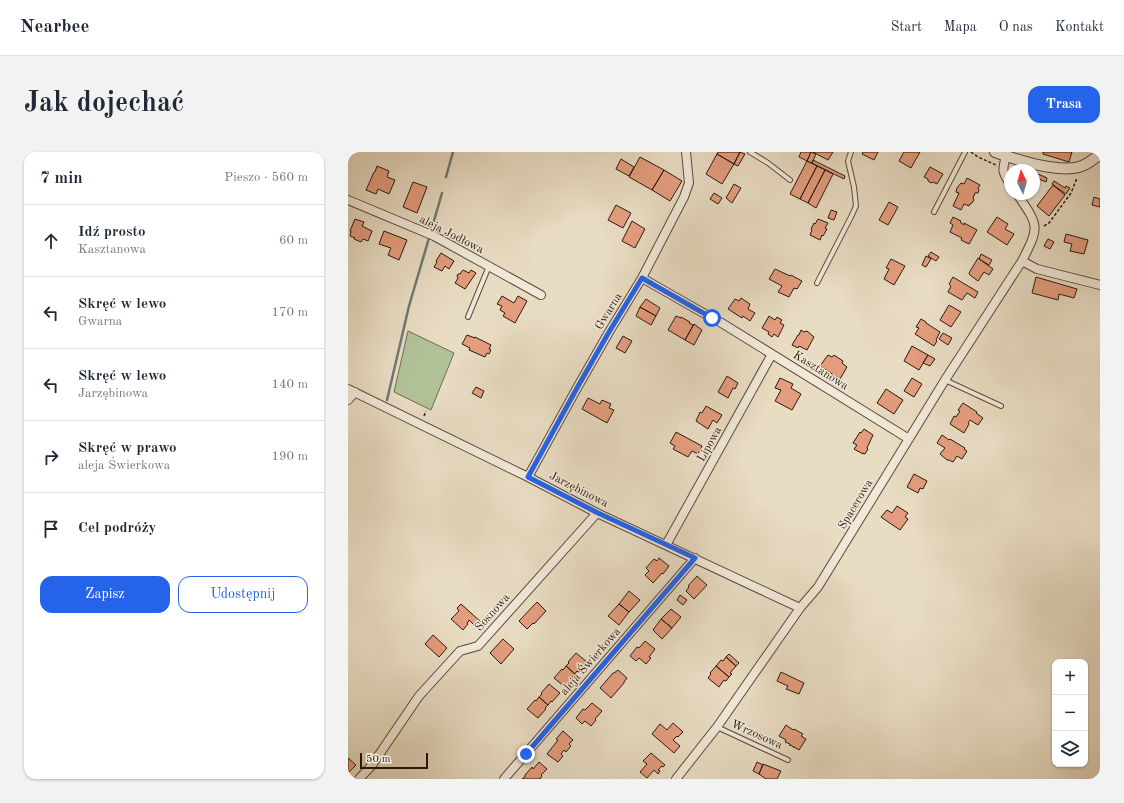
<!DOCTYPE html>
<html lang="pl">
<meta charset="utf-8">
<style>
body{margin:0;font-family:"Old Standard TT",serif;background:#f2f2f3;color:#1f2937}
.controls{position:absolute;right:12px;bottom:12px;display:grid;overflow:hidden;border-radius:8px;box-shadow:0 1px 3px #0004}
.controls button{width:36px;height:36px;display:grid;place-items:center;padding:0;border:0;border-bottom:1px solid #e0e1e3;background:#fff;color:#1f2937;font:20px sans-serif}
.compass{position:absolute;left:656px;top:12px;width:36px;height:36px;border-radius:50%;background:#fff;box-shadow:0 1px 3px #0004;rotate:355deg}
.scale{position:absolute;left:12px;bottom:10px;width:68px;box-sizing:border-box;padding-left:4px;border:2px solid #2c190c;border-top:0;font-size:11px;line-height:14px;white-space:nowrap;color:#2c190c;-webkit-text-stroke:3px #f0e8d8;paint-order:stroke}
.stop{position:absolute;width:12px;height:12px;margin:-9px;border:3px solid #2563eb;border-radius:50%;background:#fff}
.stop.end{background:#2563eb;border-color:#fff;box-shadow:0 1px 4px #0008}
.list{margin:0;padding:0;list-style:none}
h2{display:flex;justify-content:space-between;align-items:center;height:52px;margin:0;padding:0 16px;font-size:17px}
h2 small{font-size:13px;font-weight:400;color:#747a83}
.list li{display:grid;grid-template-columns:26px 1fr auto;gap:12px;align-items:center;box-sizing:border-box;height:72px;padding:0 16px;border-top:1px solid #e0e1e3}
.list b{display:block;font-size:15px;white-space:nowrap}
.list p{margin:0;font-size:13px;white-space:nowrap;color:#747a83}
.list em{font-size:13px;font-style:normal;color:#747a83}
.actions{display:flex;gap:8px;padding:12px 16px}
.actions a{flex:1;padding:9px 0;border:1px solid #2563eb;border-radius:12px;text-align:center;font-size:14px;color:#2563eb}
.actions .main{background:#2563eb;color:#fff}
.icon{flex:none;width:22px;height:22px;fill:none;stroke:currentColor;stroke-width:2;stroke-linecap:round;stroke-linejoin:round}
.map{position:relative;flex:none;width:752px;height:627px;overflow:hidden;border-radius:12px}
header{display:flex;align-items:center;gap:24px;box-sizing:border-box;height:56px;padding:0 20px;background:#fff;border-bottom:1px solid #e0e1e3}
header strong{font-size:19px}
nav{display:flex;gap:22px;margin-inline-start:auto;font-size:14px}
.intro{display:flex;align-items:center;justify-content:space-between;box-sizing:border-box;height:96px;padding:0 24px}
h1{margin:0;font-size:28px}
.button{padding:10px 18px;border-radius:12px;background:#2563eb;color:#fff;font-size:14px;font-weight:700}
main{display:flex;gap:24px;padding:0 24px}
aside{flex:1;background:#fff;border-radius:12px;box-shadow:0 1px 3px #0004}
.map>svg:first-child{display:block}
</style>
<header>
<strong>Nearbee</strong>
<nav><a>Start</a><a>Mapa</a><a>O nas</a><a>Kontakt</a></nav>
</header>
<div class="intro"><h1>Jak dojechać</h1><a class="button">Trasa</a></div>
<main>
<aside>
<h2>7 min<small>Pieszo · 560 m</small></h2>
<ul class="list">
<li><svg class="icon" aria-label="ahead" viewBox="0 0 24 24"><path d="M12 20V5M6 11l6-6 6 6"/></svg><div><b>Idź prosto</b><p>Kasztanowa</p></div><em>60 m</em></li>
<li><svg class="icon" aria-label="left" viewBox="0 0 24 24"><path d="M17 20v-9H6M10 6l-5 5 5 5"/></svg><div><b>Skręć w lewo</b><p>Gwarna</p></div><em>170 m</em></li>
<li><svg class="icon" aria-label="left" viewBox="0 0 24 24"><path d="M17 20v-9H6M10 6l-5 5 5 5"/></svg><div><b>Skręć w lewo</b><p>Jarzębinowa</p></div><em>140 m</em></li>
<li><svg class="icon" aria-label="right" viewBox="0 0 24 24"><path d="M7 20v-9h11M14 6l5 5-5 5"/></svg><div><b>Skręć w prawo</b><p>aleja Świerkowa</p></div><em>190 m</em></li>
<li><svg class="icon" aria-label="arrive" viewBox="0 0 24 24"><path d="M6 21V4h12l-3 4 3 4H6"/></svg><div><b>Cel podróży</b></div></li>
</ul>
<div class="actions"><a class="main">Zapisz</a><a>Udostępnij</a></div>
</aside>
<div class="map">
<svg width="752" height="627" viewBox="0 0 752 627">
<rect width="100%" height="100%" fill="#e8dcc3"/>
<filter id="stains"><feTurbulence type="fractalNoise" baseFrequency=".005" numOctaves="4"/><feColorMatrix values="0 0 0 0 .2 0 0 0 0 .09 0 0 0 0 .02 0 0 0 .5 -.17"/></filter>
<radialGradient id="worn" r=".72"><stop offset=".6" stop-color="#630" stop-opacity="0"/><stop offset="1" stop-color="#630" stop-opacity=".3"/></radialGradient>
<!-- green -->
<path fill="#b1c298" stroke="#6e6e52" d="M 60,179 L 106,201 L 83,258 L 46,240 Z"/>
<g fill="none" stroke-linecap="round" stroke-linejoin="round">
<!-- stream -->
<path stroke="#6d7a75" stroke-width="2.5" d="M 98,25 L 105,0
M 83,79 L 94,41
M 39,248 L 61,154 L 81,86"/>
</g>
<!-- building -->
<path fill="#e49d7e" stroke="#2c190c" d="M 370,0 L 392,0 L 386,12 L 369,2 Z
M 392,0 L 397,2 L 390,14 L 386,12 Z
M 453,0 L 463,0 L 459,9 L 451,5 Z
M 463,0 L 468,2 L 464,11 L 459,9 Z
M 465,0 L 485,0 L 480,8 Z
M 515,0 L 530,0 L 526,8 L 514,2 Z
M 556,0 L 572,0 L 563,16 L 551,9 Z
M 695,0 L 724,0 L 721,10 L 695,2 Z
M 369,2 L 386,12 L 374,32 L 358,22 Z
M 292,5 L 316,18 L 304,38 L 281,25 Z
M 273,7 L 286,15 L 281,24 L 268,17 Z
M 465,8 L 497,24 L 496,27 L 464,11 Z
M 459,9 L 469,14 L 452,47 L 442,42 Z
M 29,14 L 41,19 L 39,25 L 47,28 L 41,42 L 30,37 L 28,42 L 18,38 L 26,20 L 27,20 Z
M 469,14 L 477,18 L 460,51 L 452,47 Z
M 582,15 L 595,22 L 589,32 L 585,30 L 583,31 L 580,29 L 580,27 L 576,25 Z
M 316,18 L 334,29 L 322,49 L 304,38 Z
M 477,18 L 485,22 L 468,56 L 460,51 Z
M 686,20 L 699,26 L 698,30 L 686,25 Z
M 619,26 L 632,33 L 630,36 L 631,38 L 630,41 L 627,41 L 625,46 L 626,48 L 624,51 L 622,52 L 621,54 L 616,52 L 613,58 L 605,54 L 611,41 L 608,40 L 609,36 L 613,31 L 616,32 Z
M 706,29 L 717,36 L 718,34 L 722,36 L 718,42 L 704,32 Z
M 65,30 L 79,35 L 69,61 L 55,55 Z
M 386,32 L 393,36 L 384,51 L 378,46 Z
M 705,33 L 717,43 L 701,64 L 689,54 Z
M 366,41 L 374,46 L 370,52 L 362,47 Z
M 746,45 L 752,47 L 752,55 L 744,53 Z
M 541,50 L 550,55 L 540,73 L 531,68 Z
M 268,53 L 283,61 L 275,76 L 260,68 Z
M 483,58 L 489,60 L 486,68 L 480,66 Z
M 605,65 L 613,69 L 612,70 L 616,73 L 616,71 L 629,78 L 621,92 L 613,88 L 614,86 L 602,80 L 605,73 L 602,71 Z
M 649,65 L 660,72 L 657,77 L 666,82 L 659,93 L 639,80 Z
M 7,67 L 16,70 L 14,74 L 24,79 L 20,89 L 15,87 L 13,90 L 6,87 L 7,86 L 2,84 L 3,79 L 2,79 Z
M 470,67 L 480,71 L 477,76 L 479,77 L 475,84 L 474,83 L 472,88 L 462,83 L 464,78 L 463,77 L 466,71 L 467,72 Z
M 284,69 L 297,77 L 287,96 L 274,89 Z
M 36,79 L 59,88 L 51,108 L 40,103 L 43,96 L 31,92 Z
M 718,82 L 740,88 L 736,102 L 722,99 L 724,92 L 716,90 Z
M 700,87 L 706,90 L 702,97 L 696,94 Z
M 583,100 L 591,105 L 588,109 L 580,104 Z
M 93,101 L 106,109 L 101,117 L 97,114 L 94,119 L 86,115 L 89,110 L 88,109 Z
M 633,102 L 644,108 L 641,113 L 631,107 Z
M 578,104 L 583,107 L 578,115 L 574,113 Z
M 630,106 L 645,117 L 641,123 L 636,120 L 630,129 L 622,123 L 621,121 Z
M 543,107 L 557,114 L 546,133 L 536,127 L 541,117 L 538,116 Z
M 427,117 L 442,124 L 443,123 L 454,129 L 449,137 L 446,136 L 441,145 L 430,140 L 434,134 L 421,127 Z
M 115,118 L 121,121 L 123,118 L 128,121 L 117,137 L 107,131 L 110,126 L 109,124 L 110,122 L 112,122 Z
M 605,125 L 630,140 L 627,146 L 619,141 L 614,148 L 600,140 L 603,134 L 601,132 Z
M 688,125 L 729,137 L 726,146 L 711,142 L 710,148 L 684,141 Z
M 154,144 L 166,151 L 170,144 L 179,149 L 167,171 L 155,164 L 157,161 L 152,158 L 154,154 L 149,152 Z
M 393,146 L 402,152 L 400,157 L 407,161 L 402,169 L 395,164 L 394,166 L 380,157 L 387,147 L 391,149 Z
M 298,147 L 312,156 L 308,164 L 292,155 Z
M 601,153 L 613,160 L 603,175 L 592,168 Z
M 292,155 L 308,164 L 303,173 L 288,164 Z
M 328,164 L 333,166 L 333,165 L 342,170 L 341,171 L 345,173 L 346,172 L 337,188 L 320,178 Z
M 421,164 L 427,168 L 429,165 L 434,168 L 432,171 L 436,173 L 430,185 L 426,182 L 424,185 L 420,182 L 421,180 L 414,176 Z
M 573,167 L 578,170 L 578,171 L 592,180 L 588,188 L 589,189 L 586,194 L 567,182 L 571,176 L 568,175 Z
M 346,172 L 354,178 L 346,193 L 337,188 Z
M 453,178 L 456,180 L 459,179 L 466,185 L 459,198 L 451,194 L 450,196 L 444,193 L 450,183 L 451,183 Z
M 595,181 L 604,186 L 600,193 L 591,187 Z
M 119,183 L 127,186 L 127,185 L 143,193 L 141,197 L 143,198 L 141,202 L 139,201 L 137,205 L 121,198 L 122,196 L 114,192 Z
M 275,184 L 284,189 L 277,201 L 268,196 Z
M 564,194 L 580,203 L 571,218 L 556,209 Z
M 480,203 L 484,205 L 486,203 L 495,209 L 494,211 L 499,215 L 492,227 L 472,214 Z
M 580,203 L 587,207 L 582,214 L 575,211 Z
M 379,224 L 390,231 L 387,237 L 385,236 L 380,246 L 370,240 Z
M 432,226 L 445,232 L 443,236 L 453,242 L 444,258 L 427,249 L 433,238 L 427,236 Z
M 564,226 L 574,232 L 566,245 L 556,239 Z
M 128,235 L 136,239 L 133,246 L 124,241 Z
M 538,237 L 555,248 L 546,262 L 529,251 Z
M 240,246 L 252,252 L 254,248 L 263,252 L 261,256 L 266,258 L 259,271 L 234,257 Z
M 615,251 L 629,260 L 628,261 L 635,266 L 630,273 L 622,268 L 620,271 L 621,272 L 616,281 L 602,272 L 606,264 L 608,265 L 612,259 L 610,258 Z
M 358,254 L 374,263 L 369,271 L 365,268 L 360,277 L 348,269 L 352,260 L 354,261 Z
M 516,277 L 525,283 L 519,296 L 520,297 L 517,302 L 515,301 L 515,302 L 506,297 L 509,293 L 505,291 L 512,280 L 513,281 Z
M 328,280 L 354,294 L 350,302 L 344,299 L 340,305 L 325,297 L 327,294 L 322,291 Z
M 594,283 L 601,288 L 602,287 L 617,296 L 616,297 L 619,299 L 614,307 L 609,304 L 605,310 L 601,308 L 599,308 L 592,302 L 597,296 L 589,291 Z
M 566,322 L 579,329 L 575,337 L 572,336 L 570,341 L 559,335 Z
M 549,354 L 560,361 L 557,365 L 560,367 L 552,378 L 533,365 L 539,358 L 544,361 Z
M 311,406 L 321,414 L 315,422 L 314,421 L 305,431 L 297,423 L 301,419 L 298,416 L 306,407 L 309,409 Z
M 349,424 L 359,433 L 346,447 L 338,439 L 341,435 L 340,434 Z
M 281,439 L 292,448 L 281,460 L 271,452 Z
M 332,443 L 339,448 L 335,453 L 329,448 Z
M 189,450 L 198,459 L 186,472 L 185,471 L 179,477 L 171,469 Z
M 113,452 L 133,470 L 128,475 L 121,468 L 119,472 L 120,472 L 115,478 L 103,467 L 111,459 L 109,456 Z
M 271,452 L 281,460 L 271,473 L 260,464 Z
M 323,457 L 333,465 L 324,476 L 313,467 Z
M 313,467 L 324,476 L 314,487 L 305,478 Z
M 85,483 L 99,496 L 91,505 L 77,492 Z
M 155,487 L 166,497 L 153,512 L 142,501 Z
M 297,489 L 307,497 L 301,505 L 303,506 L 298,512 L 291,506 L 288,509 L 282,504 L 289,495 L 291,496 Z
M 228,501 L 239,510 L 231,520 L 229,519 L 227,522 L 218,514 L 221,511 L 220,510 Z
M 381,502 L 391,511 L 388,514 L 378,505 Z
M 378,505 L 388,514 L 382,521 L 384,522 L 381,525 L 368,514 L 373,508 L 375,509 Z
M 218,514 L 227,522 L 224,525 L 225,526 L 217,535 L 206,526 L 214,517 L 215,518 Z
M 368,514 L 381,525 L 378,529 L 376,528 L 371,535 L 360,526 L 363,522 L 362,521 Z
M 270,518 L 279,526 L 276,530 L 276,531 L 263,546 L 252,536 L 265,521 L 266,521 Z
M 433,520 L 456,531 L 451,542 L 438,537 L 440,534 L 429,529 Z
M 201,532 L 212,541 L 204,550 L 203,549 L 200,553 L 191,545 L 194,542 L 193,541 Z
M 191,545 L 200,553 L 197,556 L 198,557 L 190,566 L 179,557 L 187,548 L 188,549 Z
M 244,551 L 254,559 L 247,567 L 248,568 L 243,574 L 237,569 L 234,572 L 228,566 L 235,557 L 237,558 Z
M 325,571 L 335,580 L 330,585 L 329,584 L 325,588 L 332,594 L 326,601 L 304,582 L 312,572 L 319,578 Z
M 438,573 L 445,578 L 446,577 L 455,582 L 453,584 L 458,587 L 451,598 L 446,595 L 445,596 L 446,595 L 442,593 L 442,594 L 442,592 L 437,590 L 438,588 L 431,584 Z
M 215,579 L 225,588 L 221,592 L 223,594 L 218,600 L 216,598 L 213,602 L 215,604 L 210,610 L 199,602 L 210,588 L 208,587 Z
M 303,601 L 317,613 L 315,615 L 314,614 L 310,618 L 312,619 L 310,622 L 306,618 L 299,626 L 292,620 L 299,612 L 295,609 Z
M 0,606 L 8,613 L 0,621 Z
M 191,610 L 199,617 L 193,623 L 194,624 L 192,627 L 174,627 L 177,625 L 177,623 L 184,615 L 185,617 Z
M 409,610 L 415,613 L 411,622 L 405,619 Z
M 415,612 L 433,619 L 429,627 L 418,627 L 411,622 Z"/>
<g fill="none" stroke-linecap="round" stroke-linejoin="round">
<defs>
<path id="service" d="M 402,0 L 420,11 L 442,28
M 586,60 L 617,0
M 469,131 L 503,65 L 508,54 L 506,35 L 500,9 L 503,0
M 120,165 L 141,114
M 597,228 L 653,254
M 369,575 L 440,608"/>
<path id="minor" d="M 658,4 C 654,18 654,20 662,32
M 0,48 L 86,84 L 193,143
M 674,109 L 689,117 L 752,133
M 294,126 L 364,166
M 372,170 L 561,287
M 0,237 L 180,325 L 249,361 L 452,456
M 0,248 L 7,240
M 180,325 L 229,236 L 261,180 L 294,126 L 336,45 L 341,31 L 338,0
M 318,393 L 424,202
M 11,627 L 24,613 L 71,544 L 112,499 L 130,494 L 249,361
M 156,627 L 347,406
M 328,627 L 369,575 L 452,456 L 470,435 L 597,228 L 674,109 C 692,74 691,74 669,42"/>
<path id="tertiary" d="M 647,0 C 669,8 708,21 731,15 C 739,13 746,7 752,2"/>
</defs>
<!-- service casing -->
<use href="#service" stroke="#5b4a3a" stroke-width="6"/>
<!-- minor casing -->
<use href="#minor" stroke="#5b4a3a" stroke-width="10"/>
<!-- tertiary casing -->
<use href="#tertiary" stroke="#5b4a3a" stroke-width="12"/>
<!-- path -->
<path stroke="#2c190c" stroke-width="1.5" stroke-dasharray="3 2" stroke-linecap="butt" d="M 623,0 L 630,5 L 648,13
M 696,74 L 701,71 L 723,41 L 729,26
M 76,264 L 78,259"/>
<!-- service -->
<use href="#service" stroke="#f0e8d8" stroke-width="4"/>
<!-- minor -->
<use href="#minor" stroke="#f0e8d8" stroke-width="8"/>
<!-- tertiary -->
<use href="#tertiary" stroke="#f0e8d8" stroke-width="10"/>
</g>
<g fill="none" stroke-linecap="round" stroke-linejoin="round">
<!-- route -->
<path stroke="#2563eb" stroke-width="5" d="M 178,602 L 347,406 L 250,361 L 180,325 L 229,236 L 261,180 L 294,126 L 364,166"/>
</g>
<g text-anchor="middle" stroke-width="3" stroke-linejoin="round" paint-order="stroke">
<!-- street labels -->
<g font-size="12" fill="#2c190c" stroke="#f0e8d8">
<text transform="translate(104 82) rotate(27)" y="4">aleja Jodłowa</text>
<text transform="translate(260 159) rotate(-59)" y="4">Gwarna</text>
<text transform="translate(473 218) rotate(32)" y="4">Kasztanowa</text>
<text transform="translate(361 292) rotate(-61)" y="4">Lipowa</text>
<text transform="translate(231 337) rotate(27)" y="4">Jarzębinowa</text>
<text transform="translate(507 352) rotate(-59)" y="4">Spacerowa</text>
<text transform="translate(144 460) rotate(-48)" y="4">Sosnowa</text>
<text transform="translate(242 509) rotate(-49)" y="4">aleja Świerkowa</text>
<text transform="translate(409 582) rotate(24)" y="4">Wrzosowa</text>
</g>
</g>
<rect width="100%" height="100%" filter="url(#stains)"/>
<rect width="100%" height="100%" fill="url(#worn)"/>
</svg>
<div class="controls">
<button>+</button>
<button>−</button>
<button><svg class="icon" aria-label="layers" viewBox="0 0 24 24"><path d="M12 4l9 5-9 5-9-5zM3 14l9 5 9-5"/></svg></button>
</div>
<svg class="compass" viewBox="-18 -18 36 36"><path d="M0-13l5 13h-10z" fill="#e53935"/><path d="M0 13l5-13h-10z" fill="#747a83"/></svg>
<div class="scale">50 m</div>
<div class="stop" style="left:364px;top:166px"></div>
<div class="stop end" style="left:178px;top:602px"></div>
</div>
</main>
